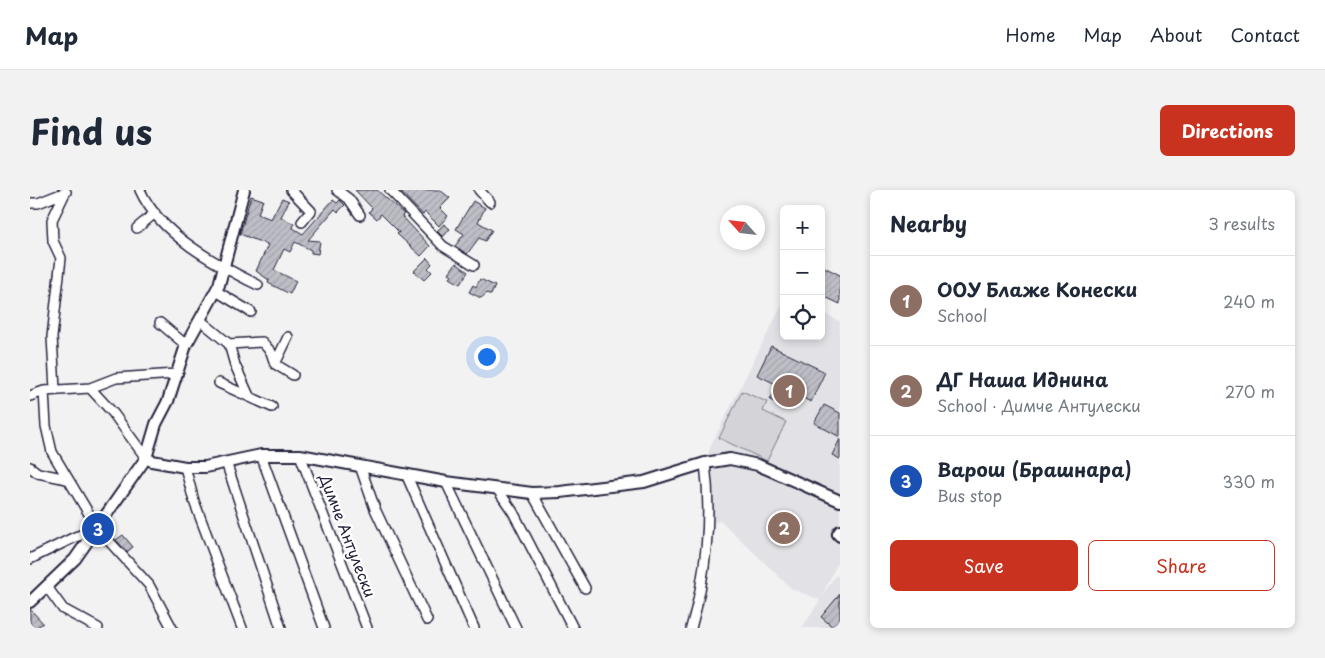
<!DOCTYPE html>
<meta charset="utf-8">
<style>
body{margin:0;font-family:"Playpen Sans",sans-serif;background:#f2f2f3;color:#1f2937}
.controls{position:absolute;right:15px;top:15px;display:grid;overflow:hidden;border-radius:8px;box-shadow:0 2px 8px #0003}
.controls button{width:45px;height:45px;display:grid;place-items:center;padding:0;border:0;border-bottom:1px solid #e0e1e3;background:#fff;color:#1f2937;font:25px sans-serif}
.compass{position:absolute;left:690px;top:15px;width:45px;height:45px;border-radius:50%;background:#fff;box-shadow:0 2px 8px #0003;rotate:297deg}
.you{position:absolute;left:456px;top:166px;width:18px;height:18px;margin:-12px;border:4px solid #fff;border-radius:50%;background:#1a73e8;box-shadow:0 0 0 8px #1a73e833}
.badge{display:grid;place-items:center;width:32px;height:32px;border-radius:50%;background:#c8321e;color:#fff;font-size:16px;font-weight:700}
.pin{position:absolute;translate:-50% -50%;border:2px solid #fff;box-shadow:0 1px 5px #0006}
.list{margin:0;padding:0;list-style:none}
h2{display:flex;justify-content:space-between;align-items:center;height:65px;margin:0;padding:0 20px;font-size:21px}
h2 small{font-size:16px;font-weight:400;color:#747a83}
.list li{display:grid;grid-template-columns:32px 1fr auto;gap:15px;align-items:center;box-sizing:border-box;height:90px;padding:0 20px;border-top:1px solid #e0e1e3}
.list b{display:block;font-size:19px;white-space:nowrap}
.list p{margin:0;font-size:16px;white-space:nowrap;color:#747a83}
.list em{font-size:16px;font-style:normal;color:#747a83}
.actions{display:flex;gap:10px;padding:15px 20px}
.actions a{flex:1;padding:11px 0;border:1px solid #c8321e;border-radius:8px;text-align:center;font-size:18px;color:#c8321e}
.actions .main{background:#c8321e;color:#fff}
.icon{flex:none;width:28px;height:28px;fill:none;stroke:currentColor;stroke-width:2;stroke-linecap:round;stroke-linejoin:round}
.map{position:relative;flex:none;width:810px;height:438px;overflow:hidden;border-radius:8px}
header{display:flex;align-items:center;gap:30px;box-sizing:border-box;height:70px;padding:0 25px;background:#fff;border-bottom:1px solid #e0e1e3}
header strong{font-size:24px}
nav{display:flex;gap:28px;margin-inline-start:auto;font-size:18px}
.intro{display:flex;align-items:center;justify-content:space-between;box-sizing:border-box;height:120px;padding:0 30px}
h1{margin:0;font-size:35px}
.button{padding:12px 22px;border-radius:8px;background:#c8321e;color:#fff;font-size:18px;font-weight:700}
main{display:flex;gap:30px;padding:0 30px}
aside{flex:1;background:#fff;border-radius:8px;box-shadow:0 2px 8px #0003}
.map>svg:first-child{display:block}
</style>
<header>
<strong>Map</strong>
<nav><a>Home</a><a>Map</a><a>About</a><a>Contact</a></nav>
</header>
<div class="intro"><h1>Find us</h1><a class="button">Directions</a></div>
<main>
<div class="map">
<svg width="810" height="438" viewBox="0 0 810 438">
<defs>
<pattern id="building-hatch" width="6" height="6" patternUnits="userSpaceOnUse" patternTransform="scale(1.25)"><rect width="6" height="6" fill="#bebec6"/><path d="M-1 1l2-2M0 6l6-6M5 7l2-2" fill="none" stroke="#a3a3ab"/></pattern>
</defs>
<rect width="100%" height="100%" fill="#f2f2f3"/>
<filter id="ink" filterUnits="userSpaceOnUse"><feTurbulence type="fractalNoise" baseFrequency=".02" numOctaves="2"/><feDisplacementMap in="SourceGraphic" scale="10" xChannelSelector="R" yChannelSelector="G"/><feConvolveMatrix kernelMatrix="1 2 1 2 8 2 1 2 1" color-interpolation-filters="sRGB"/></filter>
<g filter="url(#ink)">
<!-- built -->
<path fill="#e2e2e6" d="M 754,111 L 754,146 L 791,146 L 791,121 L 810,132 L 810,368 L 791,407 L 806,385 L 810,388 L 810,438 L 772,438 L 790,410 L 762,399 L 691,331 L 677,334 L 675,273 L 681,255 Z"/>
<!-- pitch -->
<path fill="#d3d3d8" stroke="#7a7a8a" d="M 712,201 L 737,212 L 733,221 L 756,232 L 737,271 L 689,248 Z"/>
<!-- building -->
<path fill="url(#building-hatch)" stroke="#22223b" d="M 325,0 L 347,0 L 374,24 L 372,26 L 400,56 L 391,66 L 367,44 L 369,42 L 351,24 L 347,29 L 339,22 L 342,18 Z
M 369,0 L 410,0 L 420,8 L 410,18 L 418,26 L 409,36 L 395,22 L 393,25 Z
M 221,6 L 233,10 L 228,24 L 241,29 L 252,8 L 259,11 L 251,27 L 264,34 L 263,38 L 273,44 L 303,10 L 307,13 L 310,10 L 315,15 L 308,22 L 305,19 L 278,50 L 290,51 L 288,64 L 281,63 L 281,60 L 265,52 L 260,62 L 254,59 L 244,80 L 266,91 L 260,104 L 238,93 L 239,90 L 226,81 L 238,55 L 210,44 Z
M 443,11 L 455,18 L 448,32 L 462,40 L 455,51 L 449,48 L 437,64 L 425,56 L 434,44 L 426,39 Z
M 414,34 L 420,39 L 413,47 L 407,41 Z
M 397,68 L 402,74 L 398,78 L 402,82 L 394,90 L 384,81 Z
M 426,73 L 438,82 L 430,94 L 420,88 L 422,85 L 419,83 Z
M 794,77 L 810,85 L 810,114 L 791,105 L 791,81 Z
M 450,89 L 465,96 L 461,105 L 457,103 L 451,108 L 439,102 L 443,95 L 446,97 Z
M 741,156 L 795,182 L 781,212 L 761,202 L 754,216 L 740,210 L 748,195 L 727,185 Z
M 794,215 L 810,223 L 810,247 L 784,233 Z
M 810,249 L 810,269 L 802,265 Z
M 93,345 L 103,357 L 97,362 L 86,350 Z
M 810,404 L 810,438 L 804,438 L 791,427 Z
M 0,419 L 13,433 L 6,438 L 0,435 Z"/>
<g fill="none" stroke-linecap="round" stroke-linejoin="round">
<defs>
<path id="minor" d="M 110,0 C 130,45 186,74 228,95
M 261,0 L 281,21 L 272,32
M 307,0 L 319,9 L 330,25
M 360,0 L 413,56 L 444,75
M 449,0 L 460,12
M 0,13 L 8,13 L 36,2
M 107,38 L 125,23
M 186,101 L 221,122
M 170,130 L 199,154 L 205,175 L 219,206
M 130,133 L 156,155
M 199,154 L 232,152 L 241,162 L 245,174 L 263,185
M 245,174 L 258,147
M 189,193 L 242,217
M 60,198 L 83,223 L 116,268
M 25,199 L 22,147 L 31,68 L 23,51 L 22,30 L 35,3
M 14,201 L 16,236 L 22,262 L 68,339 L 119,395 L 142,438
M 0,206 L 14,201 L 60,198 L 86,188 L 146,184
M 231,265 L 294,438
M 270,265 L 337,438
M 196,272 L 251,438
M 330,276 L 345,319 L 397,430
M 0,277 L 8,283 L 37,289
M 155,277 L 164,311 L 212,438
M 376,284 L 444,438
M 416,292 L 486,438
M 468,300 L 483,322 L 543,438
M 502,303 L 555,398
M 0,369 L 45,347 L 68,339
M 17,397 L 33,419 L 68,438
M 661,438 C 676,386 682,327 675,273"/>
<path id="tertiary" d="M 116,268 L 122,271 L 155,277 L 175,277 L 231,265 L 270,265 L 416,292 L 502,303 L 530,302 L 614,292 L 675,273 L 700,269 L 728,275 L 810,311
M 810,341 L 808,344 L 810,346
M 0,412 L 45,369 L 116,268 L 126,234 L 138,211 L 156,155 L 189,95 L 214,0"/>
</defs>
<!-- minor casing -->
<use href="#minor" stroke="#22223b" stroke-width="12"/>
<!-- tertiary casing -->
<use href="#tertiary" stroke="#22223b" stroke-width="14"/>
<!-- minor -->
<use href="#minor" stroke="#fff" stroke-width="9"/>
<!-- tertiary -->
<use href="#tertiary" stroke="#fff" stroke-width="10"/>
</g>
</g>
<g text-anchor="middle" stroke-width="4.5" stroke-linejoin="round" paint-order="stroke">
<!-- street labels -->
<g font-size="15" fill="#22223b" stroke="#fff">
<text transform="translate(317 346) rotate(69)" y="5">Димче Антулески</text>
</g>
</g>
</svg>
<div class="controls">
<button>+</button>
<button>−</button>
<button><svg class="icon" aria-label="locate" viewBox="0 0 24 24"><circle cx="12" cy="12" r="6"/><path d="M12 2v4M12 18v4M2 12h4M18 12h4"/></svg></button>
</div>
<svg class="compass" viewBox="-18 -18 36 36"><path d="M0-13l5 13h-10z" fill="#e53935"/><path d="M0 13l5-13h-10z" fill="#747a83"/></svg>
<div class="you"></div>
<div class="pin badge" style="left:759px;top:201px;background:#8d6e63">1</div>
<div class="pin badge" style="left:754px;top:338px;background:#8d6e63">2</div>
<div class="pin badge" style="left:68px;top:339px;background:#1a4fb4">3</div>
</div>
<aside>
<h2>Nearby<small>3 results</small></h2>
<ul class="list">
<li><span class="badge" style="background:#8d6e63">1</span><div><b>ООУ Блаже Конески</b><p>School</p></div><em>240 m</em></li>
<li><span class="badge" style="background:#8d6e63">2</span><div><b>ДГ Наша Иднина</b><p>School · Димче Антулески</p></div><em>270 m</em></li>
<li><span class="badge" style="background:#1a4fb4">3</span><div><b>Варош (Брашнара)</b><p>Bus stop</p></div><em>330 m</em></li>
</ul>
<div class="actions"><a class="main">Save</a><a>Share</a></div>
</aside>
</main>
